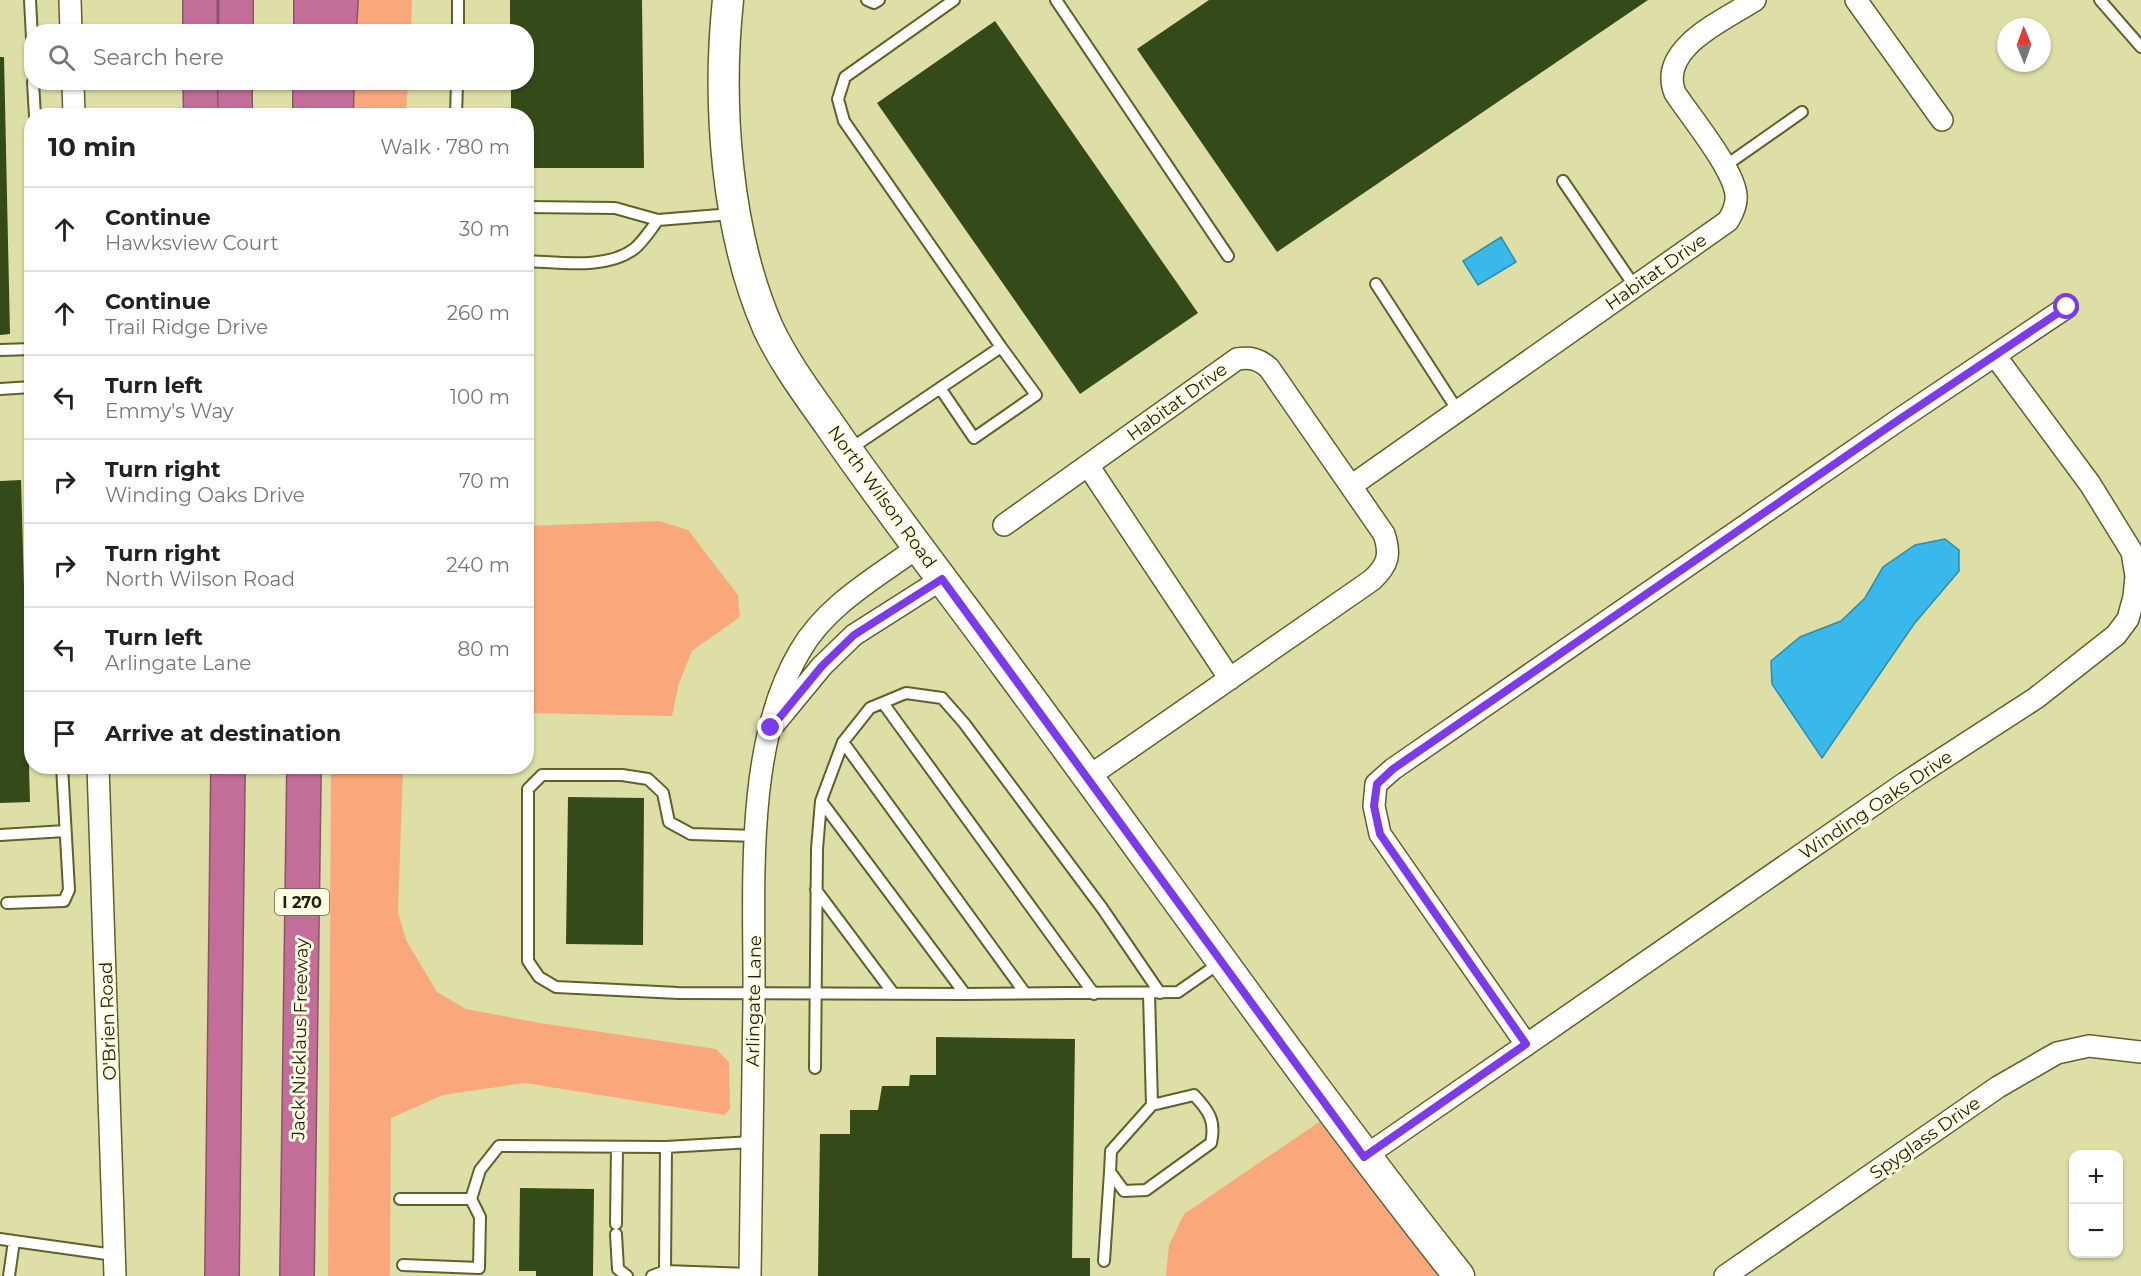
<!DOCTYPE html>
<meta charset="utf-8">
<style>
body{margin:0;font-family:Montserrat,sans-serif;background:#f2f2f2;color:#222}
.controls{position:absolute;right:18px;bottom:18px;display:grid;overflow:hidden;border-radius:12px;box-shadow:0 2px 4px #0004}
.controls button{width:54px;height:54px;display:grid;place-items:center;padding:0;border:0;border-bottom:2px solid #e0e0e0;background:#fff;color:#222;font:30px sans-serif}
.compass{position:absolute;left:1997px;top:18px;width:54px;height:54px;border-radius:50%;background:#fff;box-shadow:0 2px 4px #0004;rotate:359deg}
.stop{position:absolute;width:18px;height:18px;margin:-14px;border:4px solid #7c3aed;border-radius:50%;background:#fff}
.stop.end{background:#7c3aed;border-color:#fff;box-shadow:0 2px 6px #0008}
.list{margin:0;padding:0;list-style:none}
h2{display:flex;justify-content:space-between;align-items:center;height:78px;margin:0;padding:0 24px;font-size:26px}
h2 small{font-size:20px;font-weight:400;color:#767676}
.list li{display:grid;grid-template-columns:39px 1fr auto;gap:18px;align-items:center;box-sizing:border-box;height:84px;padding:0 24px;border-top:2px solid #e0e0e0}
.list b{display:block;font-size:22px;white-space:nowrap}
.list p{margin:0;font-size:20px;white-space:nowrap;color:#767676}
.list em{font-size:20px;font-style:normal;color:#767676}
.icon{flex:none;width:33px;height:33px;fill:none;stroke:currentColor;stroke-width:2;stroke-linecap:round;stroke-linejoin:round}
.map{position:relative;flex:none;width:2141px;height:1276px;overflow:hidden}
.search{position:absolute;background:#fff;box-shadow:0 2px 4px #0004;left:24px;top:24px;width:510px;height:66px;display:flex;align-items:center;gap:15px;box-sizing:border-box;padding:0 21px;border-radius:24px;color:#767676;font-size:22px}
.panel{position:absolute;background:#fff;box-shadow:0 2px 4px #0004;left:24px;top:108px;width:510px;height:666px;border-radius:24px}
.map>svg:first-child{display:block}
</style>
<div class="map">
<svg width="2141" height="1276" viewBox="0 0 2141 1276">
<rect width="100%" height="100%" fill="#dedfa6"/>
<!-- green -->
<path fill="#faa77b" d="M 355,0 L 412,0 L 411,31 L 353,32 Z
M 350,83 L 408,83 L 406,115 L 349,116 Z
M 659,521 L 688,530 L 738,595 L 740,617 L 692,651 L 679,683 L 672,716 L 527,713 L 527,526 Z
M 331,767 L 403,767 L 398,913 L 406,940 L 437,992 L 466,1009 L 540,1023 L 716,1049 L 729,1062 L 730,1108 L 725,1115 L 525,1083 L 443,1095 L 391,1118 L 390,1276 L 328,1276 Z
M 1322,1120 L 1445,1276 L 1166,1276 L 1169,1245 L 1184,1214 Z"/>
<!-- water -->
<path fill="#39b9eb" stroke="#328ca8" stroke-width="1.5" d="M 1501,237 L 1516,262 L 1478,285 L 1463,261 Z
M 1945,539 L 1959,550 L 1959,571 L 1914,624 L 1822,758 L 1772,684 L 1771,661 L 1800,637 L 1841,621 L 1865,598 L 1883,567 L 1915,545 Z"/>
<!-- building -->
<path fill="#354a19" d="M 510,0 L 642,0 L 644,168 L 526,168 L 526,116 L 511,116 L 511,82 L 526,82 L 526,32 L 510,32 Z
M 1209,0 L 1648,0 L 1277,252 L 1137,49 Z
M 995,21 L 1198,313 L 1080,394 L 877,103 Z
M 0,57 L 4,57 L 10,334 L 0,335 Z
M 21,480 L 30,802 L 0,803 L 0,481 Z
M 568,797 L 644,798 L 643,945 L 566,944 Z
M 936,1037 L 1075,1039 L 1072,1258 L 1090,1258 L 1090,1276 L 818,1276 L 820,1134 L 850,1134 L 850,1110 L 878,1110 L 882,1086 L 909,1086 L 910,1075 L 936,1075 Z
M 520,1188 L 594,1189 L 593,1276 L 536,1276 L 536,1271 L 519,1271 Z"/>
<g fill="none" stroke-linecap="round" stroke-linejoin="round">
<defs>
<path id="service" d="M 30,0 L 32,38
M 867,0 L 874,3 L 879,0
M 1056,0 L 1228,256
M 2100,0 L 2141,47
M 458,32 L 458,0
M 33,82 L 35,116
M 456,116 L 457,82
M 1725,166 L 1802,112
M 1563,181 L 1635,287
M 526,207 L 615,208 L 658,220 L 732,214
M 526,261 C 559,262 606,270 634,249 C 643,242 651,229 658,220
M 1376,284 L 1458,411
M 0,350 L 32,349
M 940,388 L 974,438 L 1036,395 L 1001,347
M 0,389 L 32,387
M 850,449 L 1001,347 L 844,121 L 838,99 L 845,77 L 954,0
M 883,703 L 1094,994
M 843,742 L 1025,993
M 821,801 L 965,994
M 0,835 L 65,831
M 757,836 L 691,834 L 669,822 L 663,793 L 648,779 L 622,775 L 542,775 L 528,789 L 528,961 L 539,977 L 556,987 L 678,993 L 965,994 L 1178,992 L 1221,962
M 816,890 L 893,993
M 7,903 L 64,901 L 69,890 L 62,766
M 1149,993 L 1152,1105 L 1111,1151 L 1110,1172 L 1124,1191 L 1146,1190 L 1211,1143 C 1216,1121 1209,1111 1194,1095 L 1152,1105
M 815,1068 L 817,849 L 821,801 L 843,742 L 870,708 L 906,693 L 942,698 L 964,723 L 1102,908 L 1160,993
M 666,1147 L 665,1271 L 750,1274
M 400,1199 L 471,1199 L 480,1170 L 499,1146 L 666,1147 L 752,1142
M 616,1224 L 617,1147
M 616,1234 L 618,1269 L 627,1276
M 0,1239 L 14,1241
M 1104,1261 L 1110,1172
M 403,1265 L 479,1268 L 480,1217 L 471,1199
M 9,1276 L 14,1241 L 114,1255
M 652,1276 L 665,1271"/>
<path id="minor" d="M 70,0 L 71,32
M 1856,0 L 1942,120
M 73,82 L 74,116
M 1089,467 L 1230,679
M 1351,486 L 1728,221 C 1733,213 1737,205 1736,195 C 1734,169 1690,116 1675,93 C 1657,48 1725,20 1755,0
M 1004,525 L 1237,359 C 1251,357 1259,359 1269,368 L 1384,534 C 1391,555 1388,565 1372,580 L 1088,777
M 775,723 L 822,666 L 854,635 L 942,579
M 98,766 L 115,1276
M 1526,1044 L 1380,834 L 1374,806 L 1376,784 L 1393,769 L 1897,421 L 2067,307
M 1364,1157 L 1905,783 L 2036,698 L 2116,635 L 2128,619 L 2134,597 L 2136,576 L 2132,552 L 2090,484 L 1996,357
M 750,1276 C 751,1185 753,1094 754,1003 C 755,895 743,746 800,651 C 826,605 877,577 918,547
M 1725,1276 L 1998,1087 L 2057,1053 L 2089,1046 L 2141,1052"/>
<path id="secondary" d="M 728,0 C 717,103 726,232 768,328 C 784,362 807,393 829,424 C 886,507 948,586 1008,668 C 1158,870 1302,1078 1459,1276"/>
<path id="motorway" d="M 200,0 L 200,32
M 236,32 L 236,0
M 311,32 L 311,0
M 339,32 L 341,0
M 200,82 L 201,116
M 235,116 L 235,82
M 310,116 L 310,82
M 336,116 L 337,82
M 222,1276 L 228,766
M 297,1276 L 304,766"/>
</defs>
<!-- service casing -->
<use href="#service" stroke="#60602a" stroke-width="14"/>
<!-- minor casing -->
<use href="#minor" stroke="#60602a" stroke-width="24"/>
<!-- secondary casing -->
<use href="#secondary" stroke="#60602a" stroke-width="33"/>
<!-- motorway casing -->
<use href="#motorway" stroke="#8a5468" stroke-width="36"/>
<!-- service -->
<use href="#service" stroke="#fff" stroke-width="10"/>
<!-- minor -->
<use href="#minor" stroke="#fff" stroke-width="21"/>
<!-- secondary -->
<use href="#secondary" stroke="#fff" stroke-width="30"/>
<!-- motorway -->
<use href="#motorway" stroke="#c26e99" stroke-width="33"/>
</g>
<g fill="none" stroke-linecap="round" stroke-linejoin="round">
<!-- route -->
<path stroke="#7c3aed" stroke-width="8" d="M 771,728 L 822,666 L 854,635 L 942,579 L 1364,1157 L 1526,1044 L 1380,834 L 1374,806 L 1377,784 L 1393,769 L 1897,421 L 2067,307"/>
</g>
<g text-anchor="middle" stroke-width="6" stroke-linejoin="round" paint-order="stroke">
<!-- shield labels -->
<rect fill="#fdfee2" stroke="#64654d" stroke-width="1.5" x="275" y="889" width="54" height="26" rx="4.5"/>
<g font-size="16" font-weight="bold" fill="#23230d">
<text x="302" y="908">I 270</text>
</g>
<!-- street labels -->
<g font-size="18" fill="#23230d" stroke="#fdfee2">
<text transform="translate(1656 272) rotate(-35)" y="6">Habitat Drive</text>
<text transform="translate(1177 402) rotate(-36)" y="6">Habitat Drive</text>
<text transform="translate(882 497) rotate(54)" y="6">North Wilson Road</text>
<text transform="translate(1876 805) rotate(-34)" y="6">Winding Oaks Drive</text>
<text transform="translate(754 1001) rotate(-89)" y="6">Arlingate Lane</text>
<text transform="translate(108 1021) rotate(-92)" y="6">O'Brien Road</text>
<text transform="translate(300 1039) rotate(-89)" y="6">Jack Nicklaus Freeway</text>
<text transform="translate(1925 1138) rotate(-35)" y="6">Spyglass Drive</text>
</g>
</g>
</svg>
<div class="controls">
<button>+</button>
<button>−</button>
</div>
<svg class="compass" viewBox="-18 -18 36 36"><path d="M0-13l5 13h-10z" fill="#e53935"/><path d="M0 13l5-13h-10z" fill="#767676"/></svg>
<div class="stop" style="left:2067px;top:307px"></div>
<div class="stop end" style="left:771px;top:728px"></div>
<div class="search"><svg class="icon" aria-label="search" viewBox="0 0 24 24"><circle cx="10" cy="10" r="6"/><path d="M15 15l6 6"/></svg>Search here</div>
<section class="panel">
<h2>10 min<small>Walk · 780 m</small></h2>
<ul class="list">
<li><svg class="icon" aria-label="ahead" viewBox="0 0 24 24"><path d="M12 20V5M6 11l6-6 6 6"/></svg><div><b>Continue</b><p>Hawksview Court</p></div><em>30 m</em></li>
<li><svg class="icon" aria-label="ahead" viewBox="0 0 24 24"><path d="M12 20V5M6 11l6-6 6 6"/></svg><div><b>Continue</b><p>Trail Ridge Drive</p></div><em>260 m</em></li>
<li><svg class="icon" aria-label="left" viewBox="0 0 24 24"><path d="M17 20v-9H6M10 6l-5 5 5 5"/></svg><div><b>Turn left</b><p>Emmy's Way</p></div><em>100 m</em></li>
<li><svg class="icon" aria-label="right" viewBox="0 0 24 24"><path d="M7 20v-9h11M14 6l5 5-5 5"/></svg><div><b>Turn right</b><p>Winding Oaks Drive</p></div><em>70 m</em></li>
<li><svg class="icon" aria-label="right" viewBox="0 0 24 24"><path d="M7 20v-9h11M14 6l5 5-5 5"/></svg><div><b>Turn right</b><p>North Wilson Road</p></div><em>240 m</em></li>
<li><svg class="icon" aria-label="left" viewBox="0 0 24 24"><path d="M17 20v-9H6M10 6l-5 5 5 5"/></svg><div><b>Turn left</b><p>Arlingate Lane</p></div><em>80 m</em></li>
<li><svg class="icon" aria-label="arrive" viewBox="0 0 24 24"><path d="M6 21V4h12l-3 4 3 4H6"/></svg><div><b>Arrive at destination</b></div></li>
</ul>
</section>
</div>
